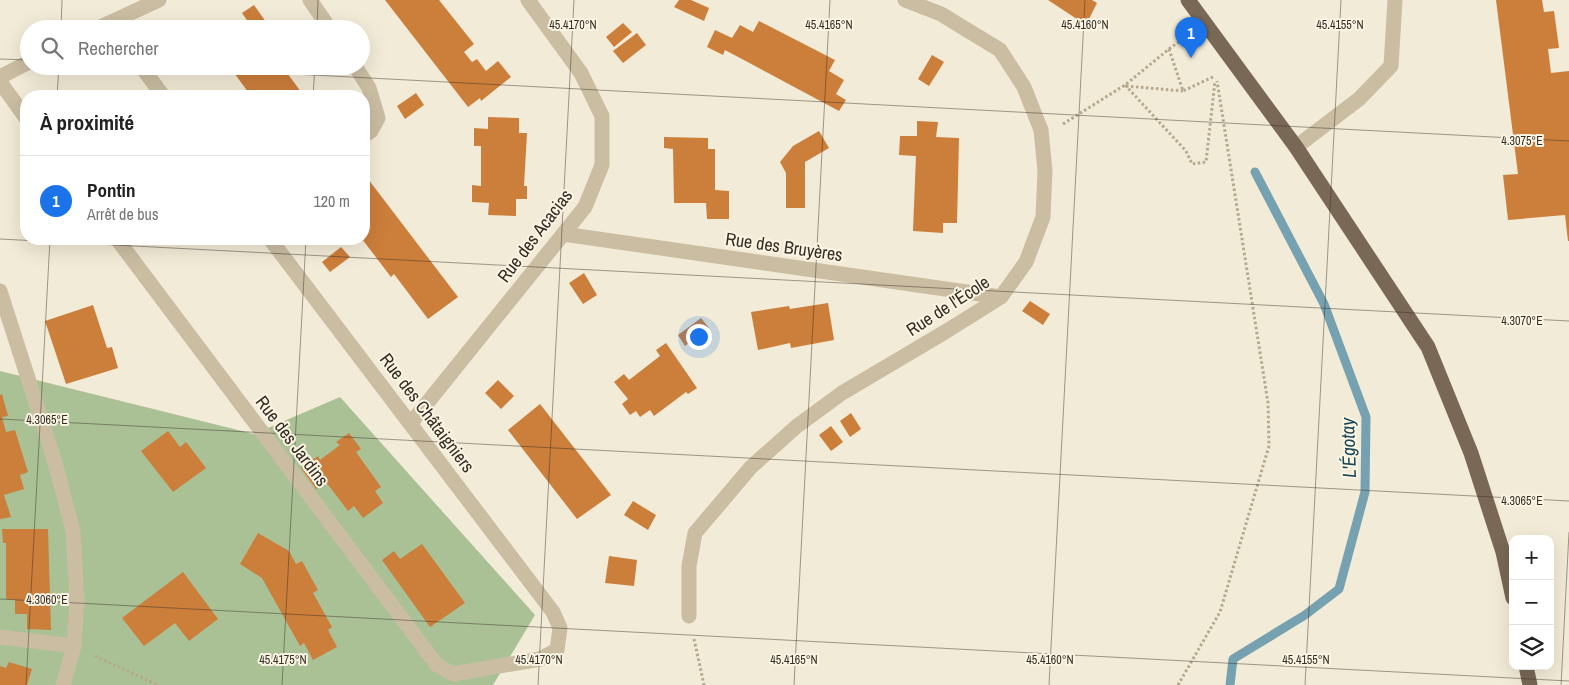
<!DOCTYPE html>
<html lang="fr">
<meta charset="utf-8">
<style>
body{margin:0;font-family:"Archivo Narrow",sans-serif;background:#f6f6f6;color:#222}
.controls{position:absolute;right:15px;bottom:15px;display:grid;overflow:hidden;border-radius:10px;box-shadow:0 5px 20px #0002}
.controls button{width:45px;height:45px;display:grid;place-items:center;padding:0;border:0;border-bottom:1px solid #e0e0e0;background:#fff;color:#222;font:25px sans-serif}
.you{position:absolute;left:698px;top:336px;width:18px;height:18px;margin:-12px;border:4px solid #fff;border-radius:50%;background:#1a73e8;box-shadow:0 0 0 8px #1a73e833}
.badge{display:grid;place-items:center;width:32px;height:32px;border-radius:50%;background:#1a73e8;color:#fff;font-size:16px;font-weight:700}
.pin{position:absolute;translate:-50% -41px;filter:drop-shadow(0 1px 2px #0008)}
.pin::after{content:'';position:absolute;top:26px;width:18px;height:15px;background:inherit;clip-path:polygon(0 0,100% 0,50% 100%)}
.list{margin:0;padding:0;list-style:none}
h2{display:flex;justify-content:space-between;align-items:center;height:65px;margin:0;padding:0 20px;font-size:21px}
h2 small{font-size:16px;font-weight:400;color:#767676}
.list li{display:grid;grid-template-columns:32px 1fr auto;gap:15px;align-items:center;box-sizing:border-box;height:90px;padding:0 20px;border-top:1px solid #e0e0e0}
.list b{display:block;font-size:19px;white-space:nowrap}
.list p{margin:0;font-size:16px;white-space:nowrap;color:#767676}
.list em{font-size:16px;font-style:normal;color:#767676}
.icon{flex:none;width:28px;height:28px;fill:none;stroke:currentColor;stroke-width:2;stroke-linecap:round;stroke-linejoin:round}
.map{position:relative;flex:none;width:1569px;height:685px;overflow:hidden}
.search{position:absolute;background:#fff;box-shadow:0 5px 20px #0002;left:20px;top:20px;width:350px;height:55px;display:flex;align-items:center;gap:12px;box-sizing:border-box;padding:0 18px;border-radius:28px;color:#767676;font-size:19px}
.panel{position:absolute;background:#fff;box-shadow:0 5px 20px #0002;left:20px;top:90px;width:350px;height:155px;border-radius:20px}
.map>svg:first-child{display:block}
</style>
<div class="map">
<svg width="1569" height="685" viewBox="0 0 1569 685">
<rect width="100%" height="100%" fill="#f2ebd7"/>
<!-- green -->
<path fill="#aac196" d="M 0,371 L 254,434 L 340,397 L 535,615 L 493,685 L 0,685 Z"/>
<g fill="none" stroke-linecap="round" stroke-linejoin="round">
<!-- stream -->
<path stroke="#75a1b0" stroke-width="9" d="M 1230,685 L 1233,659 L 1305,615 L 1339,589 L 1365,492 L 1366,417 L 1324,304 L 1255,172"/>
</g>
<!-- building -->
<path fill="#cc7e3b" d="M 385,0 L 439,0 L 474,44 L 464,52 L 472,62 L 477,59 L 486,71 L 498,61 L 511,77 L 481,101 L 480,98 L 468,107 Z
M 679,0 L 691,0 L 709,8 L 704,21 L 674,7 Z
M 1048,0 L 1092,0 L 1097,3 L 1086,25 Z
M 1496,0 L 1542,0 L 1544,12 L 1554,11 L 1559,48 L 1548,49 L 1551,73 L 1569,71 L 1569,241 L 1568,241 L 1565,215 L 1508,220 L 1503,175 L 1518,174 Z
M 254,5 L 271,29 L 253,29 L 242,13 Z
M 759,21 L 835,60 L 829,71 L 844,80 L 836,94 L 846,100 L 839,111 L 725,50 L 723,55 L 707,47 L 715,30 L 732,38 L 740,25 L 753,32 Z
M 623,23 L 632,32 L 614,47 L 606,37 Z
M 637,33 L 646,45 L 623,63 L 613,51 Z
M 932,55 L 944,62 L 929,86 L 918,79 Z
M 229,66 L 282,66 L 304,96 L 251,96 Z
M 416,93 L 424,105 L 405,119 L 397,106 Z
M 488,117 L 519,118 L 519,133 L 527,133 L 524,186 L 527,186 L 527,199 L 516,199 L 516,216 L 488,215 L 489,203 L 472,202 L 472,185 L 481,186 L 481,146 L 474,146 L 474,128 L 488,129 Z
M 917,121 L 938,122 L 936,137 L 959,138 L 957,223 L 943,223 L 943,233 L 913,231 L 916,156 L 899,155 L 900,136 L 917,136 Z
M 819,131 L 829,148 L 805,162 L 805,208 L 786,208 L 786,173 L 780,162 L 793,146 Z
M 664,137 L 708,138 L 708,149 L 715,149 L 715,190 L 729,191 L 729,219 L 707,219 L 706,203 L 674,203 L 673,149 L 664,148 Z
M 365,175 L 458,297 L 428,319 L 394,274 L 391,277 L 362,239 L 364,239 L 364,176 Z
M 341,247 L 350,257 L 330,272 L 322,262 Z
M 584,273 L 597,295 L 583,304 L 569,283 Z
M 1030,301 L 1050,314 L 1043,325 L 1022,311 Z
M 828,303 L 834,340 L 791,348 L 790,343 L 758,350 L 751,312 L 789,306 L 790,309 Z
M 93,305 L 107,348 L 112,347 L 118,368 L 66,384 L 45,321 Z
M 701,318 L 709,328 L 685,346 L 678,335 Z
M 666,343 L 697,388 L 688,394 L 686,392 L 654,416 L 650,410 L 640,417 L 636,411 L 630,415 L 622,404 L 628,399 L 614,382 L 624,374 L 629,380 L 660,356 L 656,350 Z
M 498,380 L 514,396 L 501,409 L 485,393 Z
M 2,394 L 8,416 L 2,417 L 6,432 L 15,430 L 28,472 L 20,475 L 24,489 L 4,495 L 11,517 L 0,519 L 0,395 Z
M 540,404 L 611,495 L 577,519 L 508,430 Z
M 851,413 L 861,429 L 850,437 L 840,421 Z
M 831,426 L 843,442 L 831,451 L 819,435 Z
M 168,431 L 180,447 L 186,442 L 206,468 L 173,492 L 141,451 Z
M 349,433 L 361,449 L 356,452 L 381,487 L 375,491 L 383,503 L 363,518 L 354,506 L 348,511 L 326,482 L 316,489 L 301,468 L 318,456 L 320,460 L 340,445 L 336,442 Z
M 633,501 L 656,515 L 648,530 L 624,515 Z
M 2,529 L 48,529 L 51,630 L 27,629 L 27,614 L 15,614 L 15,600 L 6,599 L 6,543 L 3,543 Z
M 258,533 L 289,551 L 296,564 L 302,561 L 318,590 L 313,593 L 332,627 L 328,630 L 337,647 L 313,660 L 304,643 L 300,646 L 262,578 L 240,564 Z
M 422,544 L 465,603 L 430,627 L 382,560 L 394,551 L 400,559 Z
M 609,556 L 637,560 L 634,586 L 605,583 Z
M 183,572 L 218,619 L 189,641 L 175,623 L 144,646 L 122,618 Z
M 9,662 L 32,669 L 27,685 L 0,685 L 0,666 L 6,668 Z"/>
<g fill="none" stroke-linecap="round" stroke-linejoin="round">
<!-- path -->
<path stroke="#b6a88d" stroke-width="3" stroke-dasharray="2.5 2.5" stroke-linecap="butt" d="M 1169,49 L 1187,36
M 1125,85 L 1186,151 L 1192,164 L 1206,162 L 1215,81
M 1126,86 L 1183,91
M 1063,124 L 1125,85 L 1169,49 L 1183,91 L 1215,76
M 694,639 L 704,685
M 95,656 L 158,685
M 1178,685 L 1220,612 L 1269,446 L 1268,403 L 1217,81"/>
<!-- minor -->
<path stroke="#cabda2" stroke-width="15" d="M 310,0 L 330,29
M 96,29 L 159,0
M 141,66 L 163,96
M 355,66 L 369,88 L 378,118 L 371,131 L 364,136
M 0,77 L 29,62
M 0,82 L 26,118
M 1296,147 L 1359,99 L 1391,66 L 1395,0
M 563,234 L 1001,297
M 117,239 L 437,665 L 453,674 L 540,659 L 557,650 L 560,628 L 553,612 L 270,239
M 0,291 L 54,459 L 73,531 L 77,601 L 74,646 L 63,685
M 411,423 L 585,207 L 602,165 L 602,116 L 581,73 L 528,0
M 689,616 L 689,566 L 695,533 L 751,467 L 797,426 L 842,393 L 945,332 L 1001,297 L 1026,262 L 1043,217 L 1045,171 L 1041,130 L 1024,87 L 1000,50 L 941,14 L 905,0
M 0,637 L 74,646"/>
<!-- major -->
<path stroke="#786855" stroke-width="15" d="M 1188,0 L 1296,147 L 1428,347 L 1471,453 L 1503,552 L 1513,598
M 1526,666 L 1530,685"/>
</g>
<!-- ticks -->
<path fill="none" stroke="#352d25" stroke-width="1" stroke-opacity="0.45" d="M 61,29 L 62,0M 317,29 L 318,0M 0,59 L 29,60M 141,66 L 1569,141M 57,96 L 59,66M 313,96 L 315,66M 0,239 L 1569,321M 0,419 L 1569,501M 0,599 L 1569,681M 26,685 L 50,239M 282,685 L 306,239M 538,685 L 574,0M 794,685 L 830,0M 1049,685 L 1085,0M 1305,685 L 1341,0M 1561,685 L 1569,532"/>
<g text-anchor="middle" stroke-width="4" stroke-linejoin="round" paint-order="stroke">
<!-- street labels -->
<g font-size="18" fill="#352d25" stroke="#faf4e3">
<text transform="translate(535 236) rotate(-53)" y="6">Rue des Acacias</text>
<text transform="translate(784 247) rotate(8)" y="6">Rue des Bruyères</text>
<text transform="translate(948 306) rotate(-33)" y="6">Rue de l'École</text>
<text transform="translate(427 413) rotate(53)" y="6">Rue des Châtaigniers</text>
<text transform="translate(292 441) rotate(53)" y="6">Rue des Jardins</text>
</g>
<!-- water labels -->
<g font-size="19" font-style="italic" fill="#194658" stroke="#faf4e3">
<text transform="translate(1348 448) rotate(-92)" y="7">L'Égotay</text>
</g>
</g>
<g font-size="12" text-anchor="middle" fill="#352d25" stroke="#faf4e3" stroke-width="4" stroke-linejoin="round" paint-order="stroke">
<text x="573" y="29">45.4170°N</text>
<text x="829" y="29">45.4165°N</text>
<text x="1085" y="29">45.4160°N</text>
<text x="1340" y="29">45.4155°N</text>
<text x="1522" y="145">4.3075°E</text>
<text x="1522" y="325">4.3070°E</text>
<text x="47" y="424">4.3065°E</text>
<text x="1522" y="505">4.3065°E</text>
<text x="47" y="604">4.3060°E</text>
<text x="283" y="664">45.4175°N</text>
<text x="539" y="664">45.4170°N</text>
<text x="794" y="664">45.4165°N</text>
<text x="1050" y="664">45.4160°N</text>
<text x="1306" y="664">45.4155°N</text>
</g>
</svg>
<div class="controls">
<button>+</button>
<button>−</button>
<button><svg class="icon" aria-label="layers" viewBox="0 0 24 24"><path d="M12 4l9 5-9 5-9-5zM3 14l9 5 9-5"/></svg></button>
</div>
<div class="you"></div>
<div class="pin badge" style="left:1191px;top:58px">1</div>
<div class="search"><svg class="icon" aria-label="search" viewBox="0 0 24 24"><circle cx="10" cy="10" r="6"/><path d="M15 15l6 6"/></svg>Rechercher</div>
<section class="panel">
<h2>À proximité<small></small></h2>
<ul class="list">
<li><span class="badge">1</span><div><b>Pontin</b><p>Arrêt de bus</p></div><em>120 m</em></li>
</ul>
</section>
</div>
